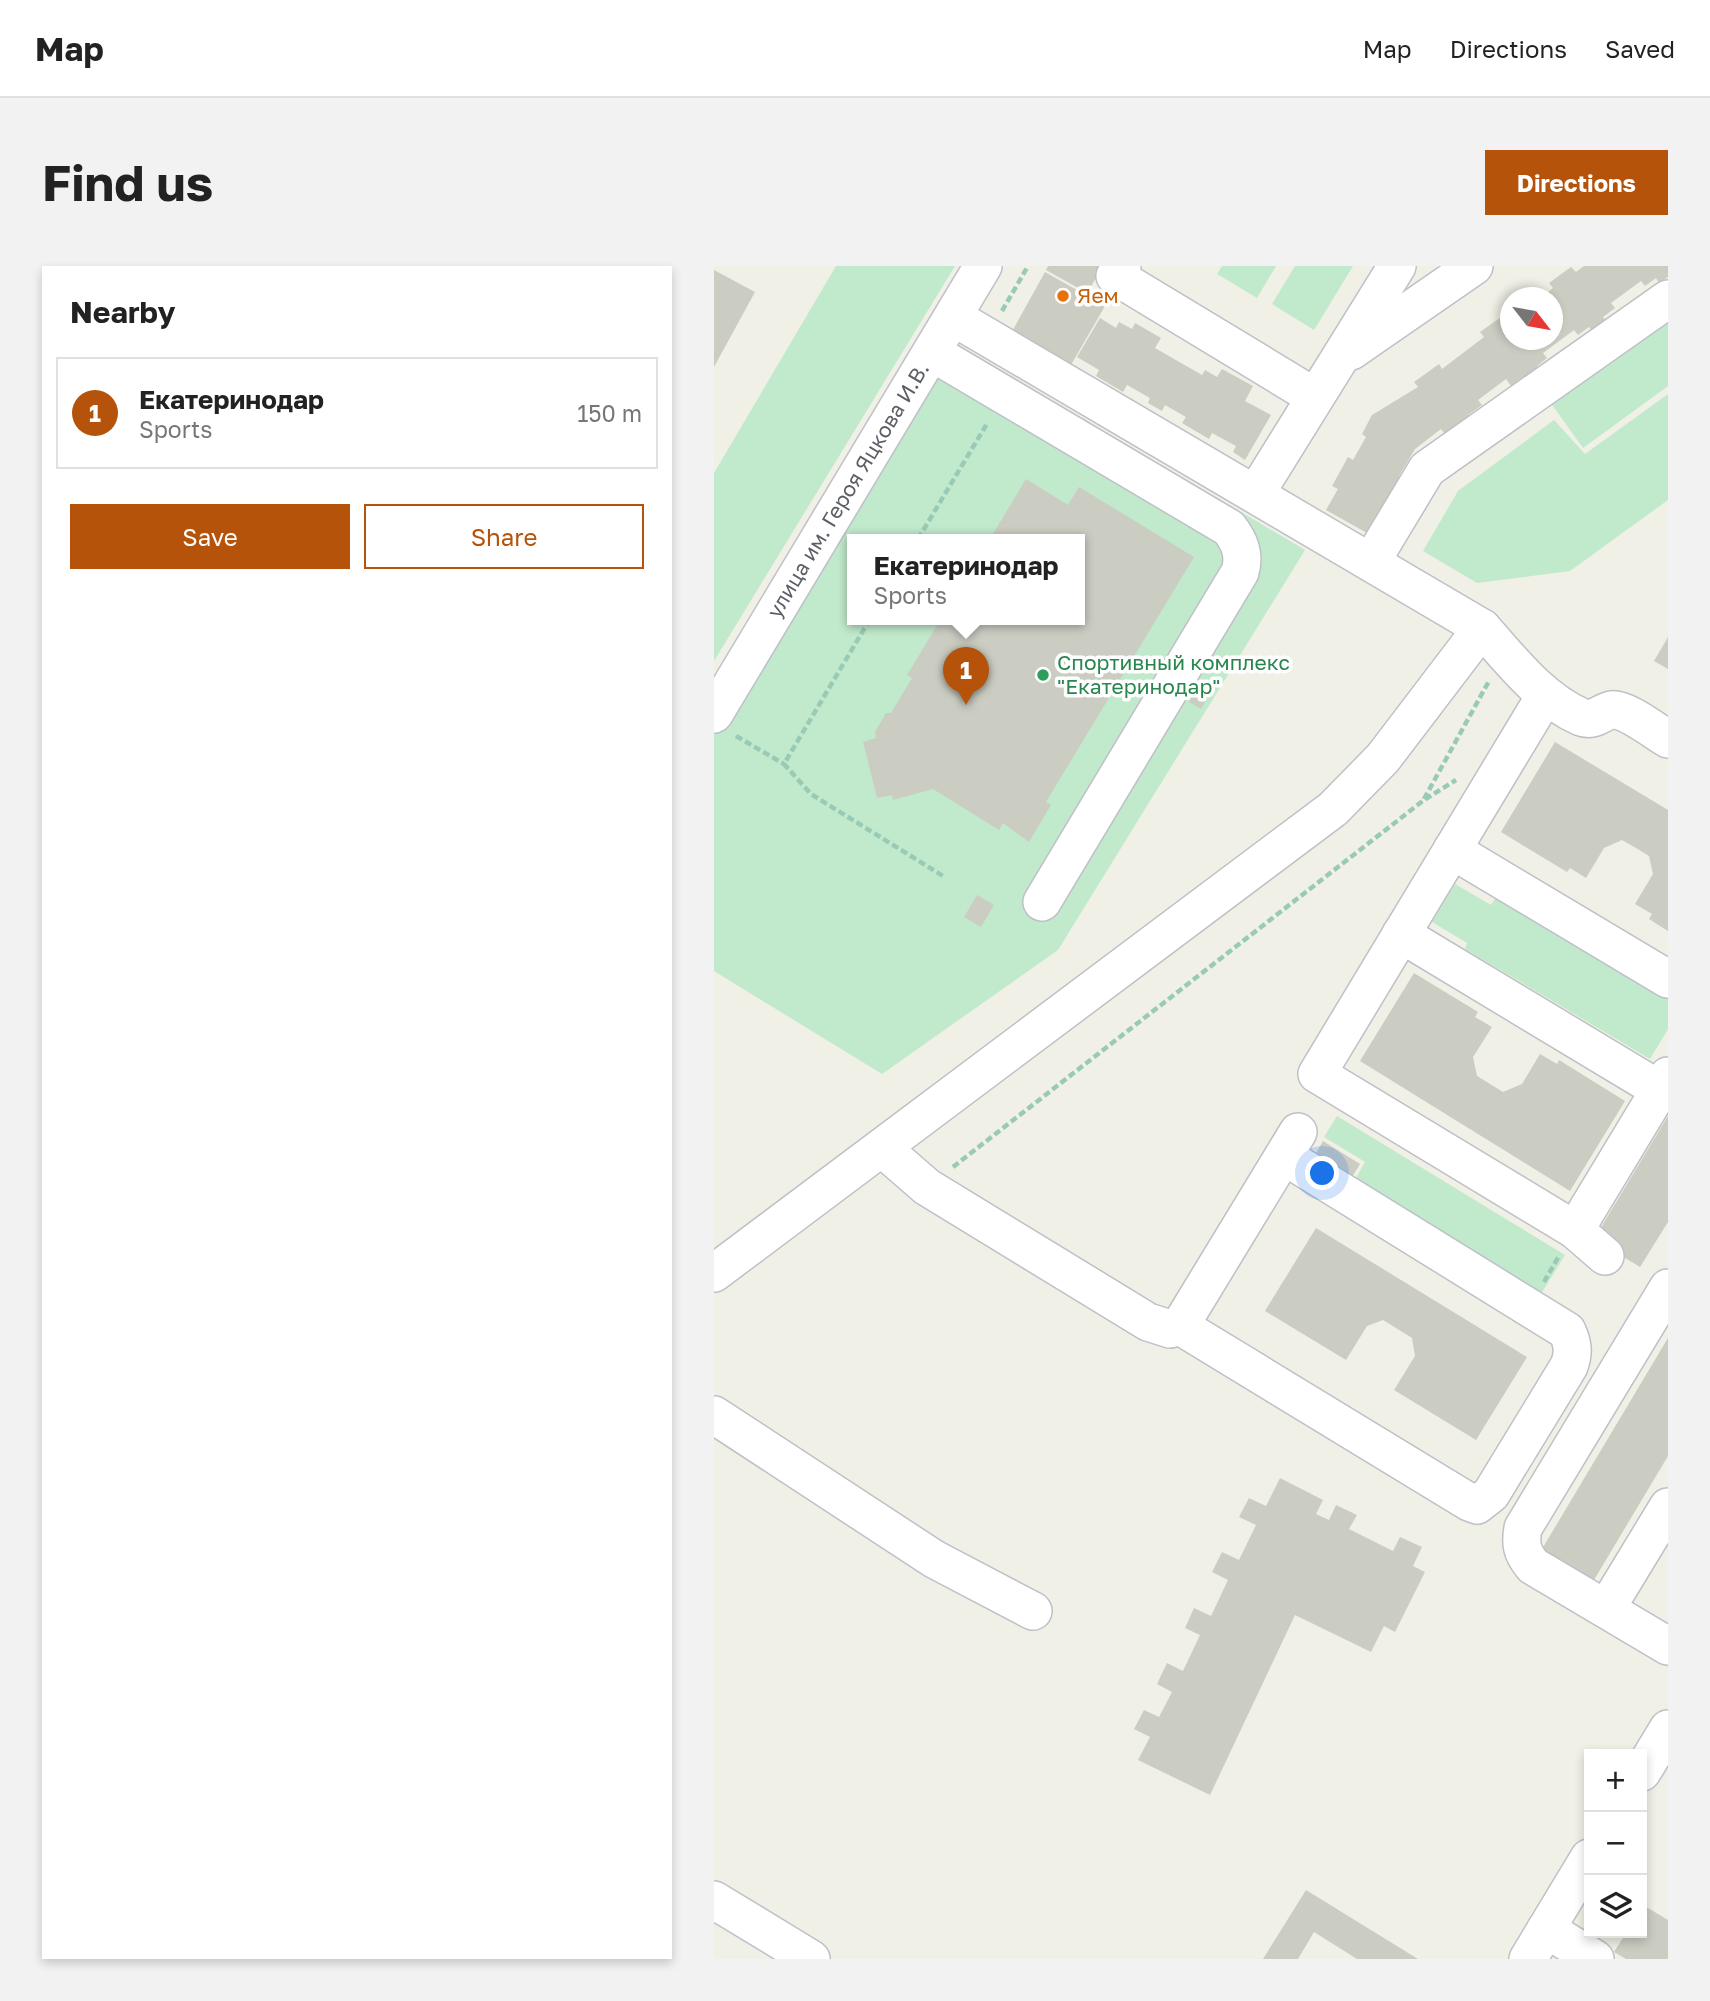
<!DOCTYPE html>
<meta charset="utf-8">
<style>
body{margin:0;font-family:"Golos Text",sans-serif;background:#f2f2f2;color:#222}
.controls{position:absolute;right:21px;bottom:21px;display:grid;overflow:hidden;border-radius:0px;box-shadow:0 4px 10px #0003}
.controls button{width:63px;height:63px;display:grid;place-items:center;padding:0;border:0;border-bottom:2px solid #e0e0e0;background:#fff;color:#222;font:35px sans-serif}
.compass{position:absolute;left:786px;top:21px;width:63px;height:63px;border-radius:50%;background:#fff;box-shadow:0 4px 10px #0003;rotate:121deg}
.you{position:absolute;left:609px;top:908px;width:24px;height:24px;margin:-18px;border:5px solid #fff;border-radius:50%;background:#1a73e8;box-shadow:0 0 0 10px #1a73e833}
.badge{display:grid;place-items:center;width:46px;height:46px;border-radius:50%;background:#b45309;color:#fff;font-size:23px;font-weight:700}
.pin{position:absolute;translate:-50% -58px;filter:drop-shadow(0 2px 4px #0008)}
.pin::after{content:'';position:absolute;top:37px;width:24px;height:21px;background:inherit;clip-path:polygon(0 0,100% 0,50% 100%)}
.popup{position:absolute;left:133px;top:268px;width:238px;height:91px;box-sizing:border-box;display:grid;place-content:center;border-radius:0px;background:#fff;filter:drop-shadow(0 2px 5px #0005);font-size:23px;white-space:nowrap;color:#767676}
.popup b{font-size:26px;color:#222}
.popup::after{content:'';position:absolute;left:50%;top:100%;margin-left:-14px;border:14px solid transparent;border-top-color:#fff}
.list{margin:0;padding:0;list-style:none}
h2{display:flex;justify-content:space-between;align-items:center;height:91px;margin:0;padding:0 28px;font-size:30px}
h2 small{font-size:23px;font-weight:400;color:#767676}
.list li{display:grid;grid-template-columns:46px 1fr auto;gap:21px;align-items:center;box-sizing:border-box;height:112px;margin:0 14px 14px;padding:0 14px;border:2px solid #e0e0e0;border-radius:0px}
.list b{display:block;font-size:26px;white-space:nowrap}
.list p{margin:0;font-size:23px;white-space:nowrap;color:#767676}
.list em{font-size:23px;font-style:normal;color:#767676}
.actions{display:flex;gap:14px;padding:21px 28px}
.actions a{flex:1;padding:16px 0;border:2px solid #b45309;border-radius:0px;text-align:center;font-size:24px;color:#b45309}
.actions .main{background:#b45309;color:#fff}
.icon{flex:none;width:38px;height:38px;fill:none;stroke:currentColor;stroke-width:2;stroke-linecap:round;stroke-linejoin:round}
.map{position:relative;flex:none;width:954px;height:1693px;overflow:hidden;border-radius:0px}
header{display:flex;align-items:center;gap:42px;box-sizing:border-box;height:98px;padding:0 35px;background:#fff;border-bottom:2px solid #e0e0e0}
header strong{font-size:33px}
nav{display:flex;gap:38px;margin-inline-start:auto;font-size:24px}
.intro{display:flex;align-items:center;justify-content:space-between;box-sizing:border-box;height:168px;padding:0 42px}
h1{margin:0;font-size:49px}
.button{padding:18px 32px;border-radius:0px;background:#b45309;color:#fff;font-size:24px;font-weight:700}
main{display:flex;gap:42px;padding:0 42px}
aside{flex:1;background:#fff;border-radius:0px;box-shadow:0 4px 10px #0003}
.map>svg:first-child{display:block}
</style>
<header>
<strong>Map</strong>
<nav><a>Map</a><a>Directions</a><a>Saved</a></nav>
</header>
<div class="intro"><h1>Find us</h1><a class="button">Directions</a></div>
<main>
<aside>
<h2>Nearby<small></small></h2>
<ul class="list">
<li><span class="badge">1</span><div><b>Екатеринодар</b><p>Sports</p></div><em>150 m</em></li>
</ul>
<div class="actions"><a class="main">Save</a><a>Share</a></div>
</aside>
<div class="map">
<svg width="954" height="1693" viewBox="0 0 954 1693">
<rect width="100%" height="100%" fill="#f0f0e6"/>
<!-- green -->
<path fill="#c1e9cc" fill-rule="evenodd" d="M 122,0 L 241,0 L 0,395 L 0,207 Z
M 508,0 L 562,0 L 543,32 L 503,8 Z
M 581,0 L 639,0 L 600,64 L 558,38 Z
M 948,48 L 954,57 L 954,120 L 869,182 L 836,136 Z
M 230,70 L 591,284 L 344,684 L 168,808 L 0,705 L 0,454 ZM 138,273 L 366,273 L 366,353 L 138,353 Z
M 954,128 L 954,234 L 856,305 L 763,317 L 709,285 L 744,225 L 840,154 L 871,188 Z
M 741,618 L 777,639 L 786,625 L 954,727 L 954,763 L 936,793 L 751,683 L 753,677 L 718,656 Z
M 623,850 L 851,989 L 825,1031 L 639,917 L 651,896 L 610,871 Z"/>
<!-- building -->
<path fill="#cbccc2" d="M 334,0 L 404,0 L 387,15 L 382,12 L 373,27 L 332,4 Z
M 870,0 L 954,0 L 954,11 L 945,17 L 942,12 L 931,20 L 927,15 L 897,37 L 901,42 L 889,51 L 893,56 L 879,66 L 875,61 L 864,69 L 860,64 L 829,87 L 833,92 L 823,100 L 827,105 L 811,117 L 807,112 L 797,120 L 792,113 L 764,134 L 768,139 L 754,149 L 758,155 L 745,165 L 741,159 L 731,168 L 727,163 L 701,183 L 685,210 L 690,213 L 667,255 L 660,252 L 653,267 L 612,244 L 624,223 L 618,220 L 634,191 L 639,194 L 652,171 L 648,168 L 658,149 L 704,121 L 700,116 L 725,98 L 728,103 L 770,71 L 766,66 L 790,49 L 796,54 L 796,74 L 838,74 L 838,32 L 827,32 L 839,22 L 835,17 L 857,1 L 862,6 Z
M 0,4 L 41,26 L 0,101 Z
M 331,6 L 391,40 L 354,104 L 295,71 Z
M 386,52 L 402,62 L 405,56 L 418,63 L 421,57 L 447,72 L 441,82 L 488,109 L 491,104 L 503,111 L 508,103 L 539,120 L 531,135 L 557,149 L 531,194 L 519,186 L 522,180 L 498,167 L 495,173 L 468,157 L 472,151 L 451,139 L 448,145 L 434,137 L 436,132 L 413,119 L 409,126 L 382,110 L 385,104 L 363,91 Z
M 312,213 L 354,239 L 365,221 L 480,291 L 332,536 L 337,539 L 315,576 L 289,557 L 285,564 L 219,523 L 179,534 L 178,529 L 163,532 L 149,476 L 162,472 L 161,466 L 172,447 L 177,447 L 198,412 L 193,409 L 227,353 L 366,353 L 366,273 L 276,273 Z
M 954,371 L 954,403 L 940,395 Z
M 483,422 L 495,429 L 487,443 L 475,436 Z
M 841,476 L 954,544 L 954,665 L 935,653 L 938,648 L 921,638 L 939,608 L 935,590 L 922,582 L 908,574 L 890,582 L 872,612 L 856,602 L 853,606 L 787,566 Z
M 263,629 L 280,639 L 267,661 L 250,651 Z
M 700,707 L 764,746 L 761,751 L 778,761 L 759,791 L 763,810 L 789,826 L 808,818 L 826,788 L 843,798 L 845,794 L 911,835 L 856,925 L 646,795 Z
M 954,850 L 954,956 L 926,1001 L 880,973 Z
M 609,875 L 646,898 L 635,916 L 598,894 Z
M 602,962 L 813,1091 L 762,1174 L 680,1124 L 701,1090 L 698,1072 L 669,1054 L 653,1060 L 632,1094 L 551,1045 Z
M 954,1072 L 954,1190 L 874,1324 L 822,1293 Z
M 566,1212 L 609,1234 L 602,1248 L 615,1254 L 622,1239 L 643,1249 L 635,1263 L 679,1285 L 686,1271 L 708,1281 L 699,1300 L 711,1306 L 681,1366 L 670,1360 L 657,1386 L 581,1349 L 496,1529 L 424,1494 L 436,1471 L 420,1463 L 430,1444 L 445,1451 L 458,1426 L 443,1418 L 453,1397 L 469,1405 L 486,1369 L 471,1362 L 480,1342 L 497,1350 L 514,1314 L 498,1306 L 508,1286 L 525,1294 L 542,1259 L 525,1251 L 535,1232 L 552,1240 Z
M 592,1624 L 704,1693 L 643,1693 L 600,1666 L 584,1693 L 549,1693 Z
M 929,1639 L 954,1654 L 954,1693 L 912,1693 L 900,1686 L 912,1667 L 928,1667 Z"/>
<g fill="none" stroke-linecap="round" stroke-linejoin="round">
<defs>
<g id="minor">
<path d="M 408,0 L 401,10 L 601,131"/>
<path d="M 241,52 L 768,362 C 797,394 826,433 867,451 C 880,456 886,447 897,444 C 910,441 942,466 954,473"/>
<path d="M 637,85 L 760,0"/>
<path d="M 219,87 L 515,262 C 526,276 531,289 526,306 L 328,636"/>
<path d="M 542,227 L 683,0"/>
<path d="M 657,296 L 713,203 L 954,33"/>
<path d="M 831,430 L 603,808 L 861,964 L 891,990"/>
<path id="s1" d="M 0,448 L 269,0"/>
<path d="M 738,584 L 954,713"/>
<path d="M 687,668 L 946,824"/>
<path d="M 168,882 L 213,921 L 434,1056 L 456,1063 L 466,1060 L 584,866"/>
<path d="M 861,964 L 954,810"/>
<path d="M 0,1007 L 619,543 L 669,492 L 768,362"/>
<path d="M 954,1022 L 809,1262 C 806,1278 808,1287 819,1300 L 954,1380"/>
<path d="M 466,1060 L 755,1236 L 763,1239 L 777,1228 L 855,1100 C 860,1087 859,1078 853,1065 L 570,890"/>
<path d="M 0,1149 L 220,1293 L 319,1345"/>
<path d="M 892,1343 L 954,1241"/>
<path d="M 928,1506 L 954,1463"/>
<path d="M 0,1634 L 97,1693"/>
<path d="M 832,1663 L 881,1693"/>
<path d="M 814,1693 L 875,1592"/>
</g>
</defs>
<!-- minor casing -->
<use href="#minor" stroke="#bfc0c7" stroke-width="40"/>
<!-- path -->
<path stroke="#99cab5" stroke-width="4.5" stroke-dasharray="7 3.5" stroke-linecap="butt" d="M 288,45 L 314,0
M 204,273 L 274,156
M 156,353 L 70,498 L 97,528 L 229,610
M 22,470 L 70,498
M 710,533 L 775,415
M 239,901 L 710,534 L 742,514
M 830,1016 L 845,990"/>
<!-- minor -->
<use href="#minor" stroke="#fff" stroke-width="37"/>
</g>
<!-- markers -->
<circle fill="#e8710a" stroke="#fff" stroke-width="2.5" cx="349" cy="30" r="7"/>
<circle fill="#2e9e5b" stroke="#fff" stroke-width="2.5" cx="329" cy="409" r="7"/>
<g text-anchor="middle" stroke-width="7" stroke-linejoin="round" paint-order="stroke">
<!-- food labels -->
<g font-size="21" fill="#c56008" stroke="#fff" text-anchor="start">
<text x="363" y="37">Яем</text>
</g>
<!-- street labels -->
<g font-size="21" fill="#5d5f67" stroke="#fff">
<text dy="7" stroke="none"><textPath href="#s1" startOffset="261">улица им. Героя Яцкова И.В.</textPath></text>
</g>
<!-- leisure labels -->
<g font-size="21" fill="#27864d" stroke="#fff" text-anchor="start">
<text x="343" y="404">Спортивный комплекс<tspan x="343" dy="24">"Екатеринодар"</tspan></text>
</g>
</g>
</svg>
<div class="controls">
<button>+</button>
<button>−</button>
<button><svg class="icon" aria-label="layers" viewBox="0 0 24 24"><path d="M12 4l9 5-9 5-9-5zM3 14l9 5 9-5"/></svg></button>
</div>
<svg class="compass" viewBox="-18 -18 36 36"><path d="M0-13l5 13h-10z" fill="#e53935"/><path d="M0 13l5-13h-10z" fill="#767676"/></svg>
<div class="you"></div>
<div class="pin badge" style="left:252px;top:439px">1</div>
<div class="popup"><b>Екатеринодар</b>Sports</div>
</div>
</main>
